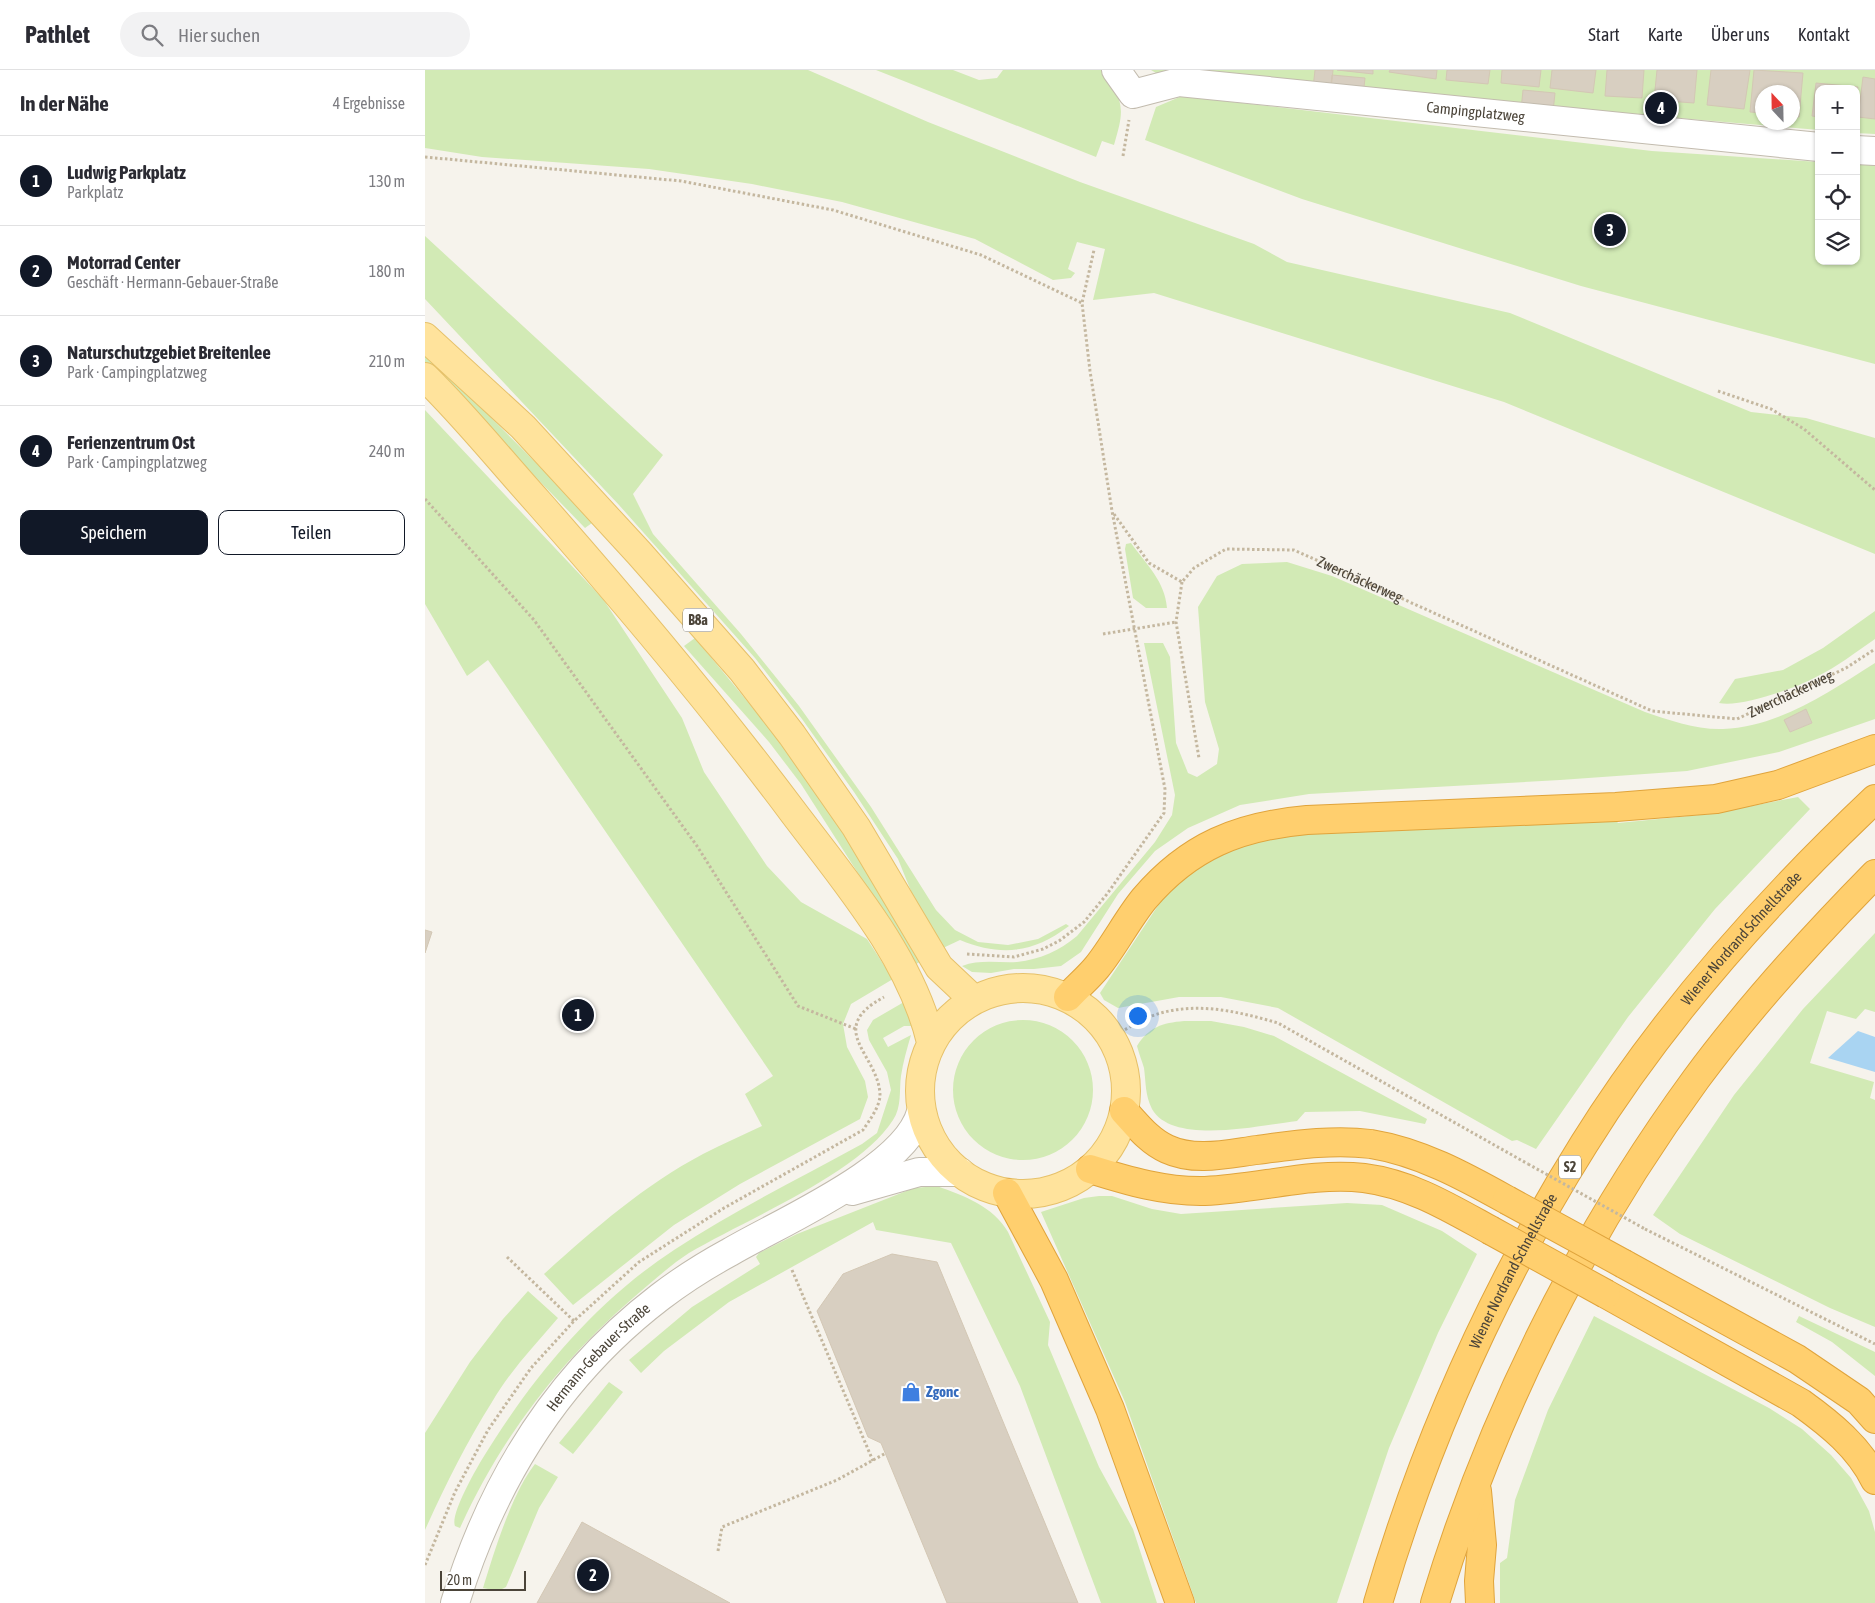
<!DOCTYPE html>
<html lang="de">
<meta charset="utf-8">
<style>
body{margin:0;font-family:"Asap Condensed",sans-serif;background:#f2f2f3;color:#2b2b33}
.controls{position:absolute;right:15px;top:15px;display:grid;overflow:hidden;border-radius:10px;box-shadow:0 1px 4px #0004}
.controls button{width:45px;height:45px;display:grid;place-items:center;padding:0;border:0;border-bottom:1px solid #e1e1e2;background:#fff;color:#2b2b33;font:25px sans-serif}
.compass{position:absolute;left:1330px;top:15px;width:45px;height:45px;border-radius:50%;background:#fff;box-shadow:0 1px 4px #0004;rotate:338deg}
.scale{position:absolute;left:15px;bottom:12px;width:86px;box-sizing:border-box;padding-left:5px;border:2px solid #4b4439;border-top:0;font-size:14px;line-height:18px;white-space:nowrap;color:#4b4439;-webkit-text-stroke:4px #fff;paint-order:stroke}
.you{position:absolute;left:712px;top:945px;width:18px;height:18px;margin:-12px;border:4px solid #fff;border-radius:50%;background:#1a73e8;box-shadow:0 0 0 8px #1a73e833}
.badge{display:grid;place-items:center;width:32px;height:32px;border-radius:50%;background:#111827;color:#fff;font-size:16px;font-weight:700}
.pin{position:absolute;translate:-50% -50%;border:2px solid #fff;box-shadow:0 1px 5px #0006}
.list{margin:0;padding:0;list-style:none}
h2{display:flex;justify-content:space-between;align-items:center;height:65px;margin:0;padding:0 20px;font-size:21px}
h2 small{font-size:16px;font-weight:400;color:#7c7c81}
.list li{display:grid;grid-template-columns:32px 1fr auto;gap:15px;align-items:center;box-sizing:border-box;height:90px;padding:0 20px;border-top:1px solid #e1e1e2}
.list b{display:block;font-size:19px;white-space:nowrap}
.list p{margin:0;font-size:16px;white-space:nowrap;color:#7c7c81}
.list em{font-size:16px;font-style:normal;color:#7c7c81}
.actions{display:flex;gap:10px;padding:15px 20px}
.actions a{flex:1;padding:11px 0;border:1px solid #111827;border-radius:10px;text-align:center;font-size:18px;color:#111827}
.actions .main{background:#111827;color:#fff}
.icon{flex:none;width:28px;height:28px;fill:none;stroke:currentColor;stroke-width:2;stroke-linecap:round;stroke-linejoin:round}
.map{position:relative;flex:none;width:1450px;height:1533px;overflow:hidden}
header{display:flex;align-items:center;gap:30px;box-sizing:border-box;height:70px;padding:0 25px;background:#fff;border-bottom:1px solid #e1e1e2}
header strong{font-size:24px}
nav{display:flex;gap:28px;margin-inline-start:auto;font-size:18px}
.search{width:350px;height:45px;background:#f2f2f3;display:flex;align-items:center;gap:12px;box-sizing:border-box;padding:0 18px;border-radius:28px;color:#7c7c81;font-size:19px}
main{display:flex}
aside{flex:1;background:#fff}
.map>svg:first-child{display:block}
</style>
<header>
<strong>Pathlet</strong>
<div class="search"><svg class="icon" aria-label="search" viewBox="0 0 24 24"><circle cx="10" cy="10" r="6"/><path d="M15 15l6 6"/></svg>Hier suchen</div>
<nav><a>Start</a><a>Karte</a><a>Über uns</a><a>Kontakt</a></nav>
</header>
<main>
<aside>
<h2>In der Nähe<small>4 Ergebnisse</small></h2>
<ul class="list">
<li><span class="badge">1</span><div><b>Ludwig Parkplatz</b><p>Parkplatz</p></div><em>130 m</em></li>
<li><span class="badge">2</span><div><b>Motorrad Center</b><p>Geschäft · Hermann-Gebauer-Straße</p></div><em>180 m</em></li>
<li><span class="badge">3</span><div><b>Naturschutzgebiet Breitenlee</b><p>Park · Campingplatzweg</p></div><em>210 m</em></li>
<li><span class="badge">4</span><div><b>Ferienzentrum Ost</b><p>Park · Campingplatzweg</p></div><em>240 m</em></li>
</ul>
<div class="actions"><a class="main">Speichern</a><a>Teilen</a></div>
</aside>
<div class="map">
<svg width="1450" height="1533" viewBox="0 0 1450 1533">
<rect width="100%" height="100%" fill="#f6f3ec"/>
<!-- green -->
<path fill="#d2eab5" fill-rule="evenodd" d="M 0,0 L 383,0 L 503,52 L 655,112 L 829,174 L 862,192 L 1085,243 L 1326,342 L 1381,348 L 1450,368 L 1450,484 L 1079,332 L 729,223 L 668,230 L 680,179 L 652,172 L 643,199 L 650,203 L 646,208 L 628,210 L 550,169 L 417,132 L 327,114 L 224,99 L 57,87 L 0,78 Z
M 451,0 L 528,0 L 554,10 L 572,8 L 578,0 L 678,0 C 699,33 700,38 689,75 L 677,71 L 671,87 Z
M 726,0 L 1450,0 L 1450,64 L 1431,63 L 1431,19 L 1394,19 L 1394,60 L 731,3 ZM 1338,22 L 1368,22 L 1368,52 L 1338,52 Z
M 757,26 L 1227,81 L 1394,92 L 1394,191 L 1431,191 L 1431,94 L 1450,95 L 1450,294 L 1156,216 L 877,129 L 720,70 L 731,37 Z
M 0,166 L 238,385 L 208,424 L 228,464 L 316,564 L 374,636 L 446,737 L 511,840 L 530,860 L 553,872 L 583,875 L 613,869 L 641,854 L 644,856 C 608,883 577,887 535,870 L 518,878 L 488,826 L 473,789 L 429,722 L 377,649 L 330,588 L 194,435 L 0,229 Z
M 0,281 L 125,407 L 167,453 L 160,458 L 0,293 Z
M 0,340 L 178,529 L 257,648 L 279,702 L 342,796 L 376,832 L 442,869 L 468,909 L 426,934 L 418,954 L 422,977 L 440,1011 L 443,1027 L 435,1049 L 315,1114 L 249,1155 L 148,1235 L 119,1204 C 168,1160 219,1115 278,1084 C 297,1074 318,1065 337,1056 L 320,1024 L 348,1006 L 63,590 L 42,606 L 0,534 Z
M 706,473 C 721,494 740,511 742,538 L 721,538 L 708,528 L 700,479 L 701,474 Z
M 862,492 L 907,506 L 1220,642 C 1244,650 1272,660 1298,659 C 1354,657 1404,622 1450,593 L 1450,649 L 1354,682 L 1262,701 L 1135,710 L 884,724 L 815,735 L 763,758 L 730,781 L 693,824 L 656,882 L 636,896 L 609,899 L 589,899 L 566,903 L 547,902 L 537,896 C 555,889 573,893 592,892 C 616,889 634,881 652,866 L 730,772 L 747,745 L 750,725 L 719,573 L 738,573 L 745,587 L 751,673 L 763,703 L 772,707 L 792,694 L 794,679 L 780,632 L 773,537 L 792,506 L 817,494 ZM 1381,639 L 1387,653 L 1365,662 L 1360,650 Z
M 1450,541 L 1450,569 C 1431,582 1412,597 1391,607 C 1371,618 1315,638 1294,633 L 1310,609 L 1358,600 L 1398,578 Z
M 270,568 L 342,655 L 410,749 L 499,890 L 491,894 L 376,714 L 344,672 L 259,576 Z
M 1373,727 L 1385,739 L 1290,839 L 1203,947 L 1111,1079 L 1092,1070 L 1087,1071 L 853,938 L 796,927 L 754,927 L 693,938 L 679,930 L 675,923 L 742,822 L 765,802 L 798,782 L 866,763 L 1189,748 L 1193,753 L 1284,744 Z
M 1450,863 L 1450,942 L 1440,939 L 1431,949 L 1402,941 L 1385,993 L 1449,1012 L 1445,1028 L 1450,1030 L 1450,1257 L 1405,1238 L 1255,1164 L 1228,1145 L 1309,1025 L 1378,939 Z
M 479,932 L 482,932 L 487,956 L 479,956 L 458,968 L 463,977 L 486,965 C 482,979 478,992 476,1006 C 474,1020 477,1037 468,1050 C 434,1104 321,1149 264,1183 C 244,1196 226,1213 208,1228 C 134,1292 75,1369 35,1458 L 30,1456 C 25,1445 49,1403 56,1391 C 106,1309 168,1233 249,1180 C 309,1140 374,1109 437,1074 L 452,1063 L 466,1020 L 462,1002 L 444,970 L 442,960 L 448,950 Z
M528 1020a70 70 0 1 1 140 0a70 70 0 1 1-140 0Z
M 759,951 L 786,951 L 819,957 L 849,966 L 1002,1049 L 1000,1054 L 935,1041 L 880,1042 L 872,1051 C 836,1055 748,1076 727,1039 C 720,1025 721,1013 719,998 C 717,991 714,984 712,976 C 724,957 737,953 759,951 Z
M 512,1116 C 539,1126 568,1136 583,1162 L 625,1252 L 623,1275 L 674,1397 L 708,1459 L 732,1533 L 676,1533 L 595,1316 L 526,1173 L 451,1160 L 448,1152 L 304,1232 L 239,1281 L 216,1303 L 204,1290 L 267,1237 L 335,1194 L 331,1187 L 334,1183 L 372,1164 L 489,1118 Z
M 674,1126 L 687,1126 L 727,1139 L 756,1144 L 922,1133 L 957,1135 L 1017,1161 L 1052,1184 L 1013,1263 L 964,1378 L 912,1533 L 771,1533 L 700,1332 L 616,1142 L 659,1128 Z
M 103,1221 L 133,1248 C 110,1275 85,1301 67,1332 C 41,1373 20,1416 0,1460 L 0,1363 L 45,1292 L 78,1249 Z
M 1169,1246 L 1344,1338 L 1377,1359 L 1406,1385 L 1426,1408 L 1444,1441 L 1450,1462 L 1450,1533 L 1075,1533 L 1075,1493 L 1082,1488 L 1090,1430 L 1123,1340 Z
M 1374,1246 L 1450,1282 L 1450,1306 L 1407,1272 L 1371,1252 Z
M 184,1312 L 198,1322 L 148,1384 L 134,1373 Z
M 110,1394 L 133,1407 L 114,1438 L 81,1517 L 73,1521 L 58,1518 C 69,1482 87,1423 110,1394 Z"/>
<!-- water -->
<path fill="#a9d4f2" d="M 1433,961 L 1450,967 L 1450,1002 L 1403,988 Z"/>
<!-- building -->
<path fill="#d8cfc1" stroke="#d3c7b4" d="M 890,0 L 908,0 L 906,20 L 888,18 Z
M 912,0 L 948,0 L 948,4 Z
M 965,0 L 1012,0 L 1011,9 L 964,2 Z
M 1022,0 L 1065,0 L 1063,14 L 1021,10 Z
M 1077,0 L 1116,0 L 1114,17 L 1076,13 Z
M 1127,0 L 1171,0 L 1168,23 L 1125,18 Z
M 1182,0 L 1219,0 L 1217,28 L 1180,26 Z
M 1232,0 L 1272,0 L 1269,33 L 1229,30 Z
M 1286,0 L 1325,0 L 1319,39 L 1282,35 Z
M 1329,0 L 1378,3 L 1374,47 L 1368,47 L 1368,22 L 1338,22 L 1338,43 L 1325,42 Z
M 907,5 L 940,8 L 938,26 L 905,23 Z
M 1438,7 L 1450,9 L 1450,49 L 1433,47 Z
M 1391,13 L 1433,17 L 1431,28 L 1431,19 L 1394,19 L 1394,47 L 1387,46 Z
M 1098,20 L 1130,23 L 1128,42 L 1096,40 Z
M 1381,639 L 1387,653 L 1365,662 L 1359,650 Z
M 0,860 L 7,862 L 0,883 Z
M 467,1184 L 512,1192 L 653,1533 L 522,1533 L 456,1373 L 443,1367 L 392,1241 L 418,1204 Z
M 157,1452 L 305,1533 L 112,1533 Z"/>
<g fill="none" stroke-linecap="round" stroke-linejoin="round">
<defs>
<g id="minor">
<path id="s2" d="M 691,0 L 708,24 L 754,12 L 1394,77"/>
<path d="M 1431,80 L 1450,81"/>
<path d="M 427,1121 L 494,1102 L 535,1102"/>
<path id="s3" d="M 30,1533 C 67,1412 133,1305 235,1227 C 256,1211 281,1195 305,1182 C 354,1153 481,1099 496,1042"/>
</g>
<path id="major" d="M 0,267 L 98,357 L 214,483 L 317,600 L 367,665 L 431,757 L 514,897 L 549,930
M 0,307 C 40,346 75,390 113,432 C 202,533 288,635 368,742 C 420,811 486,887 506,972
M495 1021a103 103 0 1 1 206 0a103 103 0 1 1-206 0Z"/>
<g id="highway">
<path d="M 643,927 C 652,917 663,908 672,897 C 689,876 702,850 719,829 C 764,776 814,756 882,750 L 1191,737 L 1291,729 L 1353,715 L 1450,679"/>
<path d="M 699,1041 C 712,1055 724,1071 742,1079 C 770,1092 802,1084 832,1080 C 869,1075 908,1069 946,1074 C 995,1082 1039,1106 1082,1130"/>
<path d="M 665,1099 C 703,1111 741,1122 780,1121 C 833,1119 886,1102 939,1108 C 986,1114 1025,1138 1065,1160"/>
<path d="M 582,1123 L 629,1210 L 685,1339 L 755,1533"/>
<path d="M 1199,1194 L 1372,1289 L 1434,1331 L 1450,1349"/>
<path d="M 1181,1224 L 1376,1333 C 1405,1354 1434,1377 1450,1410"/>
<path d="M 1052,1421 L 1057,1475 L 1054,1511 L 1055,1533"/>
<path id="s4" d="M 953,1533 C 1000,1372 1070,1216 1159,1074 C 1238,947 1342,831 1450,729"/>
<path d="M 1010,1533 C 1066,1347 1156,1166 1271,1009 C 1325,936 1386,869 1450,804"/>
</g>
</defs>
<!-- minor casing -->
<use href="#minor" stroke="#c2bbae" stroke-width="30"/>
<!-- major casing -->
<use href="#major" stroke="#e6c16a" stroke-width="30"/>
<!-- highway casing -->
<use href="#highway" stroke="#e0a43c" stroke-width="30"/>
<!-- path -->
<g stroke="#c4b79f" stroke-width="3" stroke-dasharray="2.5 2.5" stroke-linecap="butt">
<path d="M 698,86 L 704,50"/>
<path d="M 0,87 L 256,111 L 408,140 L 556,185 L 657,233"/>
<path d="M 1293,321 L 1346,339 L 1379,359 L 1450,420"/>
<path d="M 0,429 L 109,550 L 272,776 L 373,936 L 431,959"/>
<path id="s1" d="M 689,444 L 724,493 L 757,512 L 769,498 L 801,479 L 869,480 L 1227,641 L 1312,649 L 1421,598 L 1450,579"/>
<path d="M 757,512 L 751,552 L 774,688"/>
<path d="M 678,564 L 751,552"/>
<path d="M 542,884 L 589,887 L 618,879 L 634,871 L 659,852 L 682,824 L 739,743 L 740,719 L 687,441 L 665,301 L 657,233 L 669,180"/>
<path d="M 687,967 C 699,961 711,952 724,947 C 767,930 811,941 853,953 L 1103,1094"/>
<path d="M 1220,1159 L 1450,1274"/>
<path d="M 82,1187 L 149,1251"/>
<path d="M 367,1200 L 448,1391"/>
<path d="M 293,1481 L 297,1457 L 412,1410 L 461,1383"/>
<path d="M 0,1495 L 30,1422 L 63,1360 L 106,1298 L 149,1251 L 214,1192 L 299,1138 L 438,1060 C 444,1051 454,1038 455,1026 C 455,985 398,960 459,927"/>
</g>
<!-- minor -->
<use href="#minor" stroke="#fff" stroke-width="28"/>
<!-- major -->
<use href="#major" stroke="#ffe39c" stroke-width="28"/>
<!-- highway -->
<use href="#highway" stroke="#ffcf6e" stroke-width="28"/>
<defs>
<path id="highway-bridge" d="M 1082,1130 L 1199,1194
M 1065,1160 L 1181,1224"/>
</defs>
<!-- highway-bridge casing -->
<use href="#highway-bridge" stroke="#e0a43c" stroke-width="30" stroke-linecap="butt"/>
<!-- path-bridge -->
<path stroke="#c4b79f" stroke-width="3" stroke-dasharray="2.5 2.5" stroke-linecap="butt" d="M 1103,1094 L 1220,1159"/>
<!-- highway-bridge -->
<use href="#highway-bridge" stroke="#ffcf6e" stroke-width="28"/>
</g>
<!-- icons -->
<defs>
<symbol id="shop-bare" viewBox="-9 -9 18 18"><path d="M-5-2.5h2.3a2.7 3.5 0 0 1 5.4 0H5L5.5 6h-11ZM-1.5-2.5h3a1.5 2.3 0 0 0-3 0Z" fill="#3f7fe0" stroke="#fff" stroke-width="2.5" paint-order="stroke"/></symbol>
</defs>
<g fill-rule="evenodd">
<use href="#shop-bare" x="472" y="1308" width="28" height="28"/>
</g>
<g text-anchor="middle" stroke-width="4" stroke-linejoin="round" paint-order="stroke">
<!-- shield labels -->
<g fill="#fff" stroke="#817c74" stroke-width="1">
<rect x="258" y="538.5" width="30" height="23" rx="4"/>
<rect x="1134" y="1085.5" width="22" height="23" rx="4"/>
</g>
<g font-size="14" font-weight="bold" fill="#4b4439">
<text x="273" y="555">B8a</text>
<text x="1145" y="1102">S2</text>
</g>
<!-- street labels -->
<g font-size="15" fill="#4b4439" stroke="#fff">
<text dy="5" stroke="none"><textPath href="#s2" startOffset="375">Campingplatzweg</textPath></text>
<text dy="5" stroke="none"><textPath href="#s1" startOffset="294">Zwerchäckerweg</textPath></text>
<text dy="5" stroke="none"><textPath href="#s1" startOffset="759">Zwerchäckerweg</textPath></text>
<text dy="5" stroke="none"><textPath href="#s4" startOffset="764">Wiener Nordrand Schnellstraße</textPath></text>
<text dy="5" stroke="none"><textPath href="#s4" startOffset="359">Wiener Nordrand Schnellstraße</textPath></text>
<text dy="5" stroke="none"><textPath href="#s3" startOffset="288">Hermann-Gebauer-Straße</textPath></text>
</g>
<!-- shop labels -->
<g font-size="15" font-weight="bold" fill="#366cbe" stroke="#fff" text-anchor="start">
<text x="501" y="1327">Zgonc</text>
</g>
</g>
</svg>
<div class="controls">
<button>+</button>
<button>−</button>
<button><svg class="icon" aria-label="locate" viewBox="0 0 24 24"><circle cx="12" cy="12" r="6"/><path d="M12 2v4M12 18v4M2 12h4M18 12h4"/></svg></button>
<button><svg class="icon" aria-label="layers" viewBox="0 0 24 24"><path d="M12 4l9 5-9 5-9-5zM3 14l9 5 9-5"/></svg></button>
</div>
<svg class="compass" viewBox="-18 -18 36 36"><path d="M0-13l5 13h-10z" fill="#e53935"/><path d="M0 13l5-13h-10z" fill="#7c7c81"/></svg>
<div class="scale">20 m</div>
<div class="you"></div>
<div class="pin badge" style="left:153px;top:945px">1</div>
<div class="pin badge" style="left:168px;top:1505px">2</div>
<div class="pin badge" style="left:1185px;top:160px">3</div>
<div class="pin badge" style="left:1236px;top:38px">4</div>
</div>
</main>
